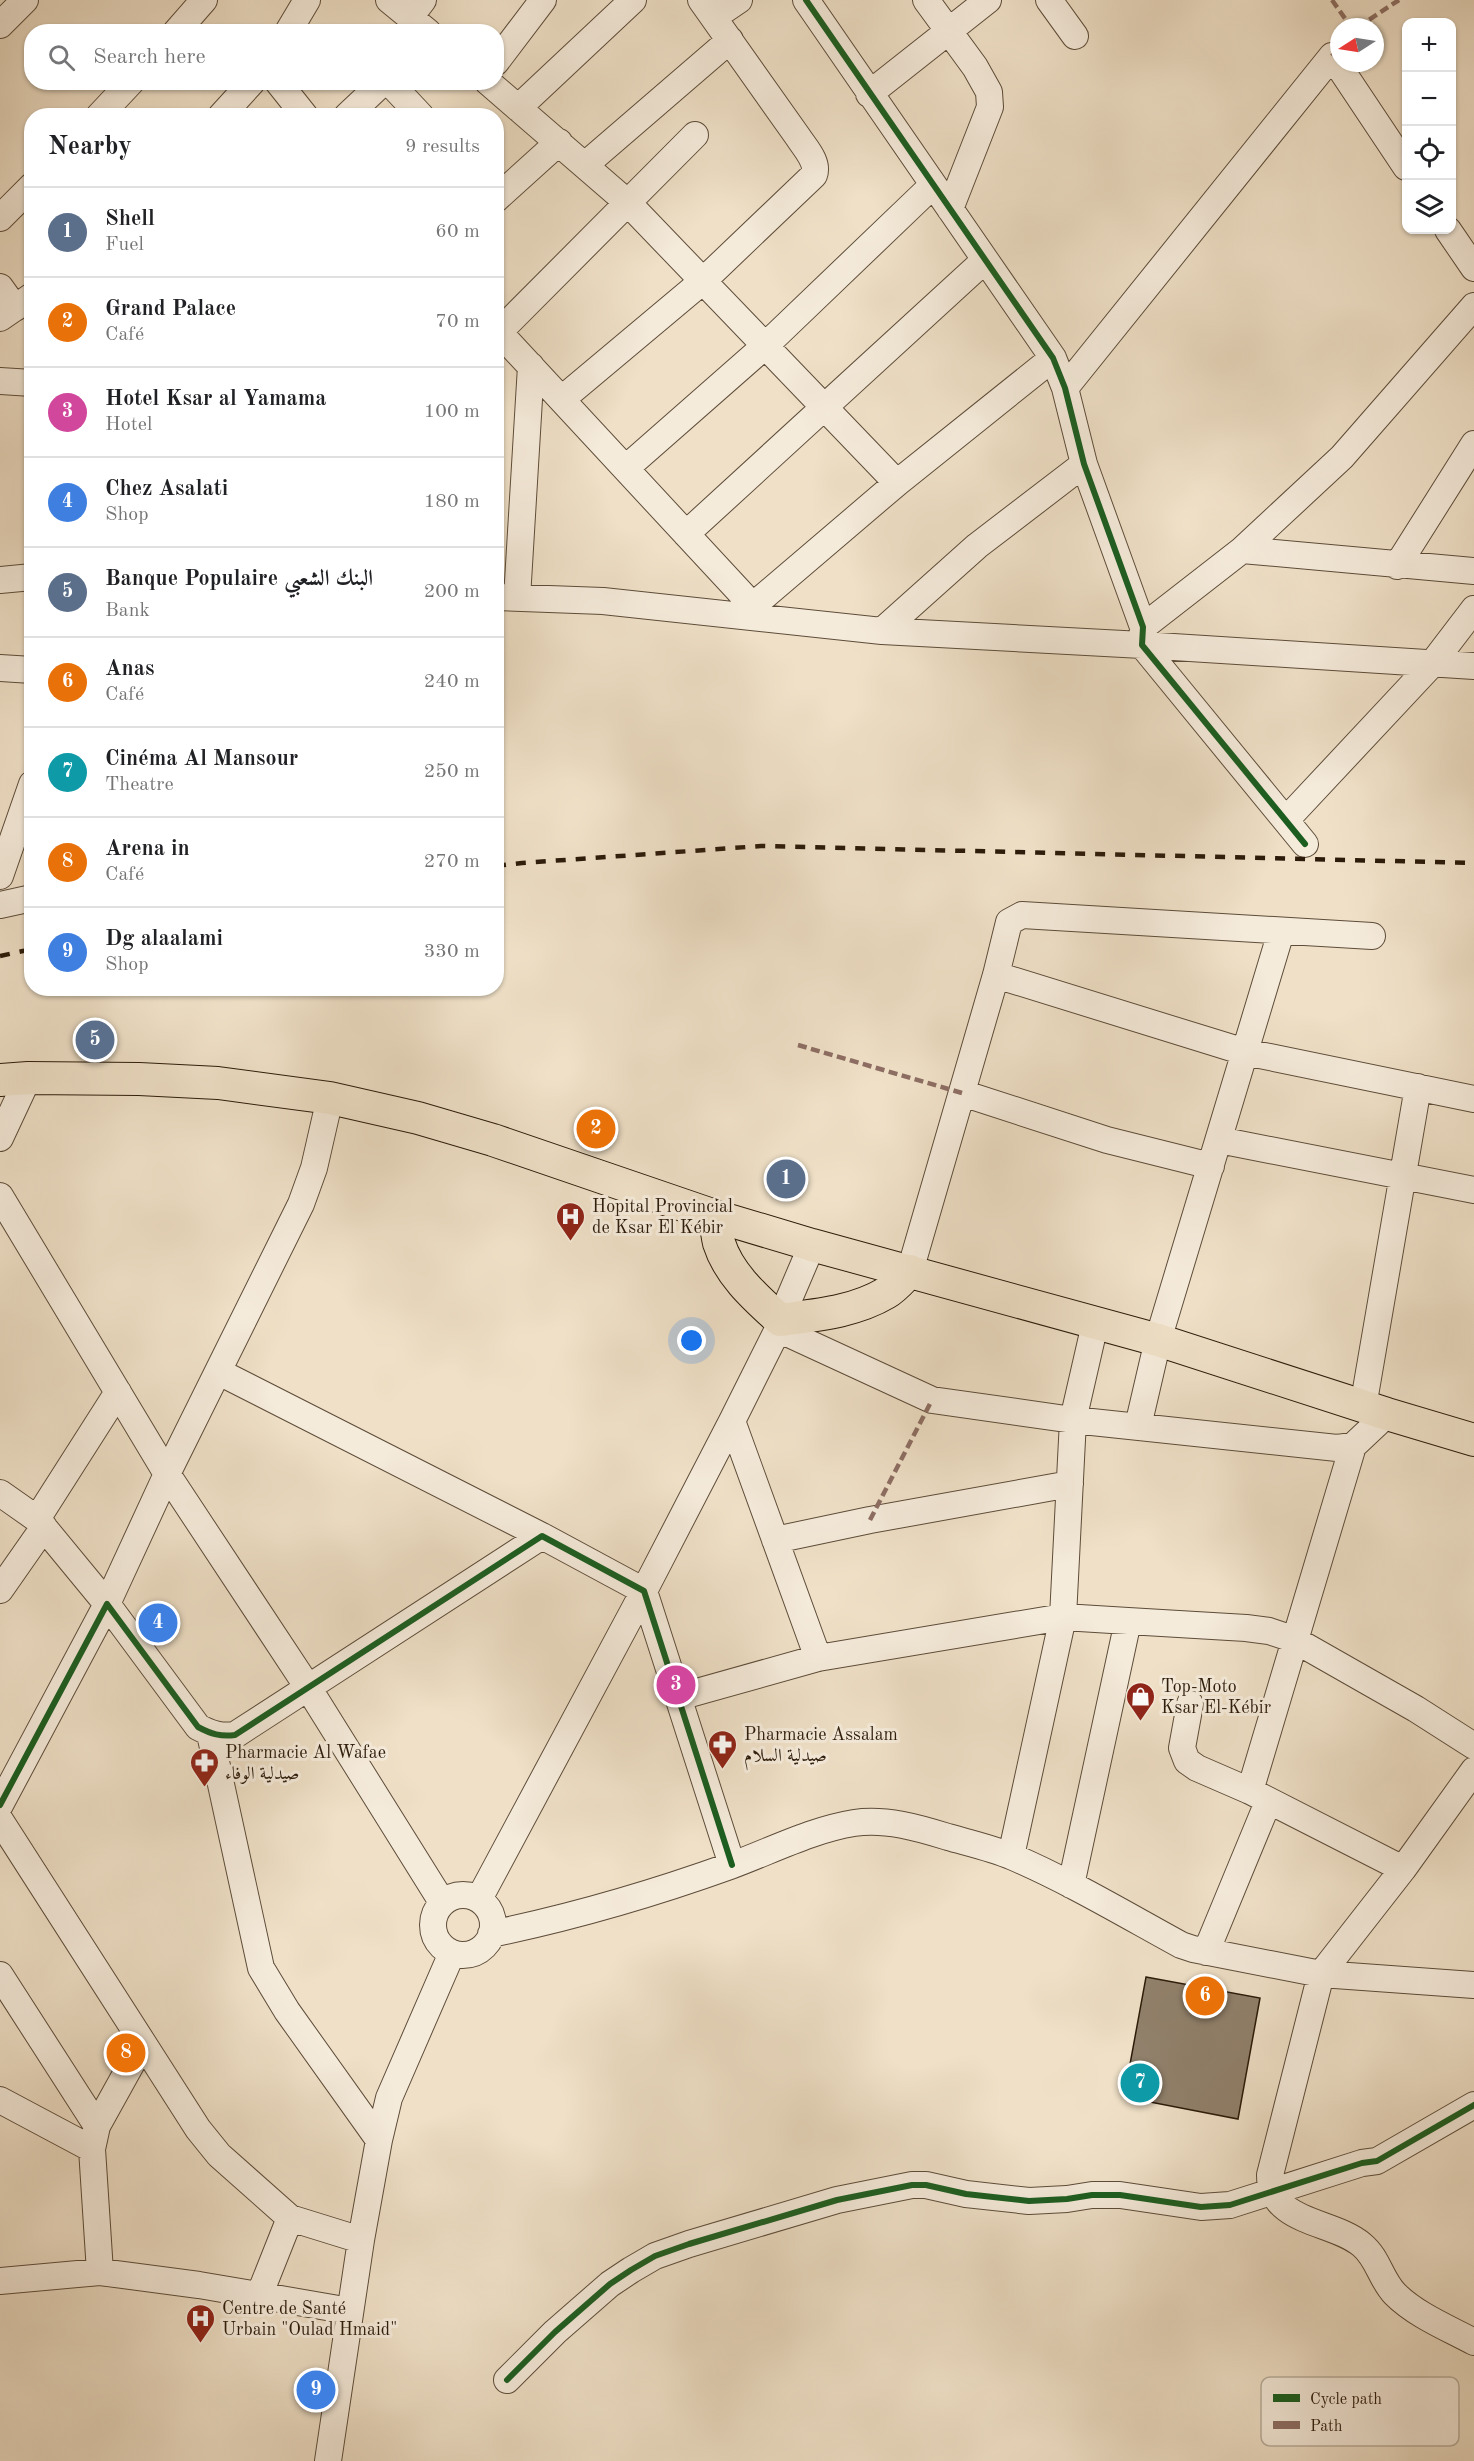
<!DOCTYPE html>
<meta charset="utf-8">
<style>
body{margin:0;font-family:"Old Standard TT",Amiri,serif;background:#f2f2f2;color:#202124}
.controls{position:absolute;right:18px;top:18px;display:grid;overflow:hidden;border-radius:12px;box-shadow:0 2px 4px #0004}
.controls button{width:54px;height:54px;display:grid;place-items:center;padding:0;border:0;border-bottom:2px solid #e0e0e0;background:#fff;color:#202124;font:30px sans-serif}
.compass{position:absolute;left:1330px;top:18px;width:54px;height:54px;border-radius:50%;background:#fff;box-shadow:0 2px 4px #0004;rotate:258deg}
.you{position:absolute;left:692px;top:1341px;width:21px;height:21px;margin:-15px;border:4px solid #fff;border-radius:50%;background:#1a73e8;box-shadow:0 0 0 9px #1a73e833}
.badge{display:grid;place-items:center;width:39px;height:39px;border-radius:50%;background:#0f766e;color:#fff;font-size:20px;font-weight:700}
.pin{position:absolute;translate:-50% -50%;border:3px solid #fff;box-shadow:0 2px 6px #0006}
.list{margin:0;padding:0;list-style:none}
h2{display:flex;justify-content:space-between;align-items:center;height:78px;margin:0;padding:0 24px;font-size:26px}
h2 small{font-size:20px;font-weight:400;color:#757577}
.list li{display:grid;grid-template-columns:39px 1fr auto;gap:18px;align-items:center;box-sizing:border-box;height:90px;padding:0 24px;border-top:2px solid #e0e0e0}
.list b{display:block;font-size:22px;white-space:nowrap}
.list p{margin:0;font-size:20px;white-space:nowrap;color:#757577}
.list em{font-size:20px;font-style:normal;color:#757577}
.icon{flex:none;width:33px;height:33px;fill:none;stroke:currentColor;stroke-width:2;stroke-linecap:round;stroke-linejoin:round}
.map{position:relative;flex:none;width:1474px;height:2461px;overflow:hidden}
.search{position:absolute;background:#fff;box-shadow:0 2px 4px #0004;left:24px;top:24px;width:480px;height:66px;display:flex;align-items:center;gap:15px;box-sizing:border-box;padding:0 21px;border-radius:24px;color:#757577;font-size:22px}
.panel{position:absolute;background:#fff;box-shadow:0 2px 4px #0004;left:24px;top:108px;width:480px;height:888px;border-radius:24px}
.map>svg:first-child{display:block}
</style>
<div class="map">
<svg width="1474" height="2461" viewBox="0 0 1474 2461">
<rect width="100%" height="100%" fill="#efe0c7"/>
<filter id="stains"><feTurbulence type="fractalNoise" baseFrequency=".00333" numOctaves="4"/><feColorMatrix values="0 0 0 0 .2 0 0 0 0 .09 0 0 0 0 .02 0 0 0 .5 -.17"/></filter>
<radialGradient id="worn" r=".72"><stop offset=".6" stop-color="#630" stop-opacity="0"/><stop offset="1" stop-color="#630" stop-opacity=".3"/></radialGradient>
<!-- building -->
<path fill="#91816c" stroke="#2c1b0a" stroke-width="1.5" d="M 1146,1977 L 1260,1998 L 1238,2119 L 1124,2097 Z"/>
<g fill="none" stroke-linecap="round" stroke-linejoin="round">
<defs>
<path id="minor" d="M 389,0 L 428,32
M 806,0 L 1053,358 L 1065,388 L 1084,464 L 1143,627 L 1142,645 L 1305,844
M 926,0 L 975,67 L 989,92 L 990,107 L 950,209
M 1049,0 L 1075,36
M 410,17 L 423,0
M 714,17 L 739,0
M 0,25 L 25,0
M 176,32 L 204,0
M 288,32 L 307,0
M 496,62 L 543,0
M 278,82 L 305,116
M 389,82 L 421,116
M 488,82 L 628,203 L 897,483
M 869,94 L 988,0
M 518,108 L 633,0
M 99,116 L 131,82
M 221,116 L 252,82
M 347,116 L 383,82
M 585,165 L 730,40
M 496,199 L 559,142
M 0,218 L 32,186
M 1448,230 L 1474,268
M 0,287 L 15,308
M 0,318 L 32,296
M 496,329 L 752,605
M 499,332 L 695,135
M 0,381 L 32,383
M 1065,388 L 1332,56 L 1406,167
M 562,399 L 704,280 L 814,175 C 819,162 805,148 798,137 L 701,0
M 626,468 L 766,345 L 933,185
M 686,534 L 985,260
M 1242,550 L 1474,571
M 1397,566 L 1474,444
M 0,580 L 32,577
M 496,597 L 603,601 L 882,631 L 1142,645 L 1474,666
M 517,598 L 531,366
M 741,616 L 897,483 L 1053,358
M 1143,627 L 1242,550 L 1342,457 L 1474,306
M 882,631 L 977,546 L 1084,464
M 0,668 L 32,670
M 1286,820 L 1432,664 L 1474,609
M 0,876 L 32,784
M 0,905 L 32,898
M 996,975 L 1245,1052 L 1474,1099
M 962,1093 L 1107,1140 L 1211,1166
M 0,1138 L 28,1078
M 1219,1140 L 1474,1190
M 0,1196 L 167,1474 L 309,1689 L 442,1902
M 910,1271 L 996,975 L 1009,922 L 1022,915 L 1372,936
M 778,1329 L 932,1400 L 1073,1420 L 1337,1448 L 1353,1446 L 1387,1414
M 219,1372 L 542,1536
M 118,1392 L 37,1519 L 107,1604 L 167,1474 L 301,1204 L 314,1168 L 330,1098
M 1363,1407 L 1418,1087
M 732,1421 L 818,1658
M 1138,1426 L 1158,1340 L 1281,932
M 0,1493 L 37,1519
M 775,1540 L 870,1520 L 1070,1484
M 0,1590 L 44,1527
M 679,1697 L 818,1658 L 1063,1617 L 1128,1621 L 1246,1628 L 1269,1631 L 1293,1639 L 1416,1709 L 1474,1746
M 1190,1704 L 1182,1748 L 1187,1761 L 1197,1768 L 1250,1791 L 1403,1869
M 210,1734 L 261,1968 L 287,2011 L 379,2140
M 1474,1770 L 1403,1869 L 1321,1974 L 1270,2175 C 1270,2224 1333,2220 1362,2245 C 1378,2258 1381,2280 1395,2294 C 1416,2315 1448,2328 1474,2342
M 1250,1791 L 1353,1446
M 0,1805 L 107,1604 L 198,1727 C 211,1734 221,1737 235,1735 L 542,1536 L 644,1591 L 732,1865
M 0,1820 L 143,2043
M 1011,1856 L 1063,1617 L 1073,1420 L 1095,1324
M 1071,1885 L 1128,1621
M433 1925a30 30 0 1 1 60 0a30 30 0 1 1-60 0Z
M 479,1899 L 644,1591 L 732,1421 L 778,1329 L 786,1306 L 812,1245
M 491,1934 C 573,1917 652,1894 730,1866 C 771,1851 811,1830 854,1823 C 885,1818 919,1828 948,1837 C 969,1843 992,1848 1013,1857 C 1071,1882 1126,1915 1181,1945 L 1193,1949 L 1321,1974 L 1474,1985
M 1206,1952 L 1268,1802
M 0,1975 L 97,2126
M 0,2100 L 92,2149
M 100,2272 L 92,2149 L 97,2126 L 143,2043 L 198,2129 L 219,2155 L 290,2218 L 361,2240
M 0,2281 L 100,2272 L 199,2285 L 350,2311
M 259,2296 L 290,2218
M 507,2380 L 555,2332 L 610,2284 L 631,2270 L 655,2256 L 689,2244 L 837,2200 L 912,2185 L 926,2185 L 966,2194 L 1029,2201 L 1067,2199 L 1092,2195 L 1120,2195 L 1201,2207 L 1230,2205 L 1362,2163 L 1377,2161 L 1474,2105
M 328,2461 L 361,2240 L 379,2140 L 389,2098 L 452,1953"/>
<path id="major" d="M 0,1080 L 28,1078 L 139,1079 L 218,1083 L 330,1098 L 418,1118 L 493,1140 L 715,1216 L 812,1245 L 1158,1340 L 1387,1414 L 1474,1440
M 715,1216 C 716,1225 717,1235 719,1243 C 729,1275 757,1299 780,1320 C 816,1315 854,1312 886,1293 C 895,1288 903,1278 910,1271"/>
</defs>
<!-- minor casing -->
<use href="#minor" stroke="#5d4c39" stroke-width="28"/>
<!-- major casing -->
<use href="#major" stroke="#2c1b0a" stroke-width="34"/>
<!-- minor -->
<use href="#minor" stroke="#f5ebdb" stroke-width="26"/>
<!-- major -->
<use href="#major" stroke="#efe0c7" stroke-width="32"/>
<!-- rail -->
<path stroke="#2c1b0a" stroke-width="4.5" stroke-dasharray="10 10" stroke-linecap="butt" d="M 496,866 L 522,863 L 761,846 L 1474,863
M 0,956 L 32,949"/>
<!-- quiet -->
<path stroke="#8d6e63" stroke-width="4.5" stroke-dasharray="9 4.5" stroke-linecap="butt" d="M 1332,0 L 1351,27
M 1358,27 L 1399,0
M 1332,56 L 1339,46
M 798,1045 L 962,1093
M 870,1520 L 932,1400"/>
<defs>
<path id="cycleway" d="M 806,0 L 1053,358 L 1065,388 L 1084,464 L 1143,627 L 1142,645 L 1305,844
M 0,1805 L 107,1604 L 198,1727 C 211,1734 221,1737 235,1735 L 542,1536 L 644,1591 L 732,1865
M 507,2380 L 555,2332 L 610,2284 L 631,2270 L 655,2256 L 689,2244 L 837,2200 L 912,2185 L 926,2185 L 966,2194 L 1029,2201 L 1067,2199 L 1092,2195 L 1120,2195 L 1201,2207 L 1230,2205 L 1362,2163 L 1377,2161 L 1474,2105"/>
</defs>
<!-- cycleway casing -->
<use href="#cycleway" stroke="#f5ebdb" stroke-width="10"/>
<!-- cycleway -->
<use href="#cycleway" stroke="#1b5e20" stroke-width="6"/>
</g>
<!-- icons -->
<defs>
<symbol id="hospital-pin" viewBox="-11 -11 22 30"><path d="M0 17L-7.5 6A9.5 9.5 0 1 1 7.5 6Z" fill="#8f2418" stroke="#f5ebdb"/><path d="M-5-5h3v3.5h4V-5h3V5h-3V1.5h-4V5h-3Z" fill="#fff"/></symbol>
<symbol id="shop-pin" viewBox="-11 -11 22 30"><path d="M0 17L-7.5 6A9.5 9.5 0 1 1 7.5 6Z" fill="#8f2418" stroke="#f5ebdb"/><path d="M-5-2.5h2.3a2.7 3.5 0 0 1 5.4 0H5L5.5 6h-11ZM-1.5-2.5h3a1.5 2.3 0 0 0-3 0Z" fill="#fff"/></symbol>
<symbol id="pharmacy-pin" viewBox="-11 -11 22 30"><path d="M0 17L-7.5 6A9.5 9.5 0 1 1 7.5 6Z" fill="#8f2418" stroke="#f5ebdb"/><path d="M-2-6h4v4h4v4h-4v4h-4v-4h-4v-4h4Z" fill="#fff"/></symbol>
</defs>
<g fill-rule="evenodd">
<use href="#hospital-pin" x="554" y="1200" width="33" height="45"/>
<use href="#shop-pin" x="1124" y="1680" width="33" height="45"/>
<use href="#pharmacy-pin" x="706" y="1728" width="33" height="45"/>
<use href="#pharmacy-pin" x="188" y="1746" width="33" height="45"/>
<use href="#hospital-pin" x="184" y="2302" width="33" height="45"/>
</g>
<g text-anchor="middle" stroke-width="6" stroke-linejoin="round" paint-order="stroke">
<!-- poi labels -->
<g font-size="18" fill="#2c1b0a" stroke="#f5ebdb" text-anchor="start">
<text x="592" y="1212">Hopital Provincial<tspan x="592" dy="21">de Ksar El Kébir</tspan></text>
<text x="1161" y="1692">Top-Moto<tspan x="1161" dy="21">Ksar El-Kébir</tspan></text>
<text x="744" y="1740">Pharmacie Assalam<tspan x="744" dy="21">صيدلية السلام</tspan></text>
<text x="225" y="1758">Pharmacie Al Wafae<tspan x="225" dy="21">صيدلية الوفاء</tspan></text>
<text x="222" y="2314">Centre de Santé<tspan x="222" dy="21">Urbain "Oulad Hmaid"</tspan></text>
</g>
</g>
<!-- legend -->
<rect x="1261" y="2377" width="198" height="69" rx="9" fill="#f5ebdb" stroke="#b9ad9c" stroke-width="1.5"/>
<rect x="1273" y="2394" width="27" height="8" fill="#1b5e20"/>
<rect x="1273" y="2421" width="27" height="8" fill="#8d6e63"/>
<g font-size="16" fill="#2c1b0a">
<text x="1310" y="2404">Cycle path</text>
<text x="1310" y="2431">Path</text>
</g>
<rect width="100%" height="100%" filter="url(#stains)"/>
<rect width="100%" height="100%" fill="url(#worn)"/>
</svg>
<div class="controls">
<button>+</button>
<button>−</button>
<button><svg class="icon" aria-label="locate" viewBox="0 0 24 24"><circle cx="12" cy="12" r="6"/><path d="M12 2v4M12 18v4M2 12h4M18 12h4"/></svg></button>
<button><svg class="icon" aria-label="layers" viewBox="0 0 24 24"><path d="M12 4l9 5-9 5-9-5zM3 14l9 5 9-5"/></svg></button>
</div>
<svg class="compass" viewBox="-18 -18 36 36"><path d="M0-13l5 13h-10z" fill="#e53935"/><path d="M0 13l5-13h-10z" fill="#757577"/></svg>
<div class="you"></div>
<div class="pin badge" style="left:786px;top:1179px;background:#5c6f8a">1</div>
<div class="pin badge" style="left:596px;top:1129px;background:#e8710a">2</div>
<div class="pin badge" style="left:676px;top:1685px;background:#d1479c">3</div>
<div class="pin badge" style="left:158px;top:1623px;background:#3f7fe0">4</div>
<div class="pin badge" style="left:95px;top:1040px;background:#5c6f8a">5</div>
<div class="pin badge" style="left:1205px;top:1996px;background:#e8710a">6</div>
<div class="pin badge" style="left:1140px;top:2083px;background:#0f9aa8">7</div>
<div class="pin badge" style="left:126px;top:2053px;background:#e8710a">8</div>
<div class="pin badge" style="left:316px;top:2390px;background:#3f7fe0">9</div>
<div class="search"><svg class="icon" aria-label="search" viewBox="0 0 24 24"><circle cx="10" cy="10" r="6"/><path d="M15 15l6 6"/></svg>Search here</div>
<section class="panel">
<h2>Nearby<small>9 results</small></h2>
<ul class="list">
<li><span class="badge" style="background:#5c6f8a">1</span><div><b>Shell</b><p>Fuel</p></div><em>60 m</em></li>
<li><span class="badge" style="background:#e8710a">2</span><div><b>Grand Palace</b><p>Café</p></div><em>70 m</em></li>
<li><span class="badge" style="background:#d1479c">3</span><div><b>Hotel Ksar al Yamama</b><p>Hotel</p></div><em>100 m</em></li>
<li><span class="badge" style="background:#3f7fe0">4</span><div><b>Chez Asalati</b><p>Shop</p></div><em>180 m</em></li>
<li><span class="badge" style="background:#5c6f8a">5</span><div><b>Banque Populaire البنك الشعبي</b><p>Bank</p></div><em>200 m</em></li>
<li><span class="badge" style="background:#e8710a">6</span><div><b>Anas</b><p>Café</p></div><em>240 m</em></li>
<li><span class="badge" style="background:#0f9aa8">7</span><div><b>Cinéma Al Mansour</b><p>Theatre</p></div><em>250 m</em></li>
<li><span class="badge" style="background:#e8710a">8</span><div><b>Arena in</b><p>Café</p></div><em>270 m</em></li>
<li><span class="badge" style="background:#3f7fe0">9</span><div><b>Dg alaalami</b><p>Shop</p></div><em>330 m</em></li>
</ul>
</section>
</div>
